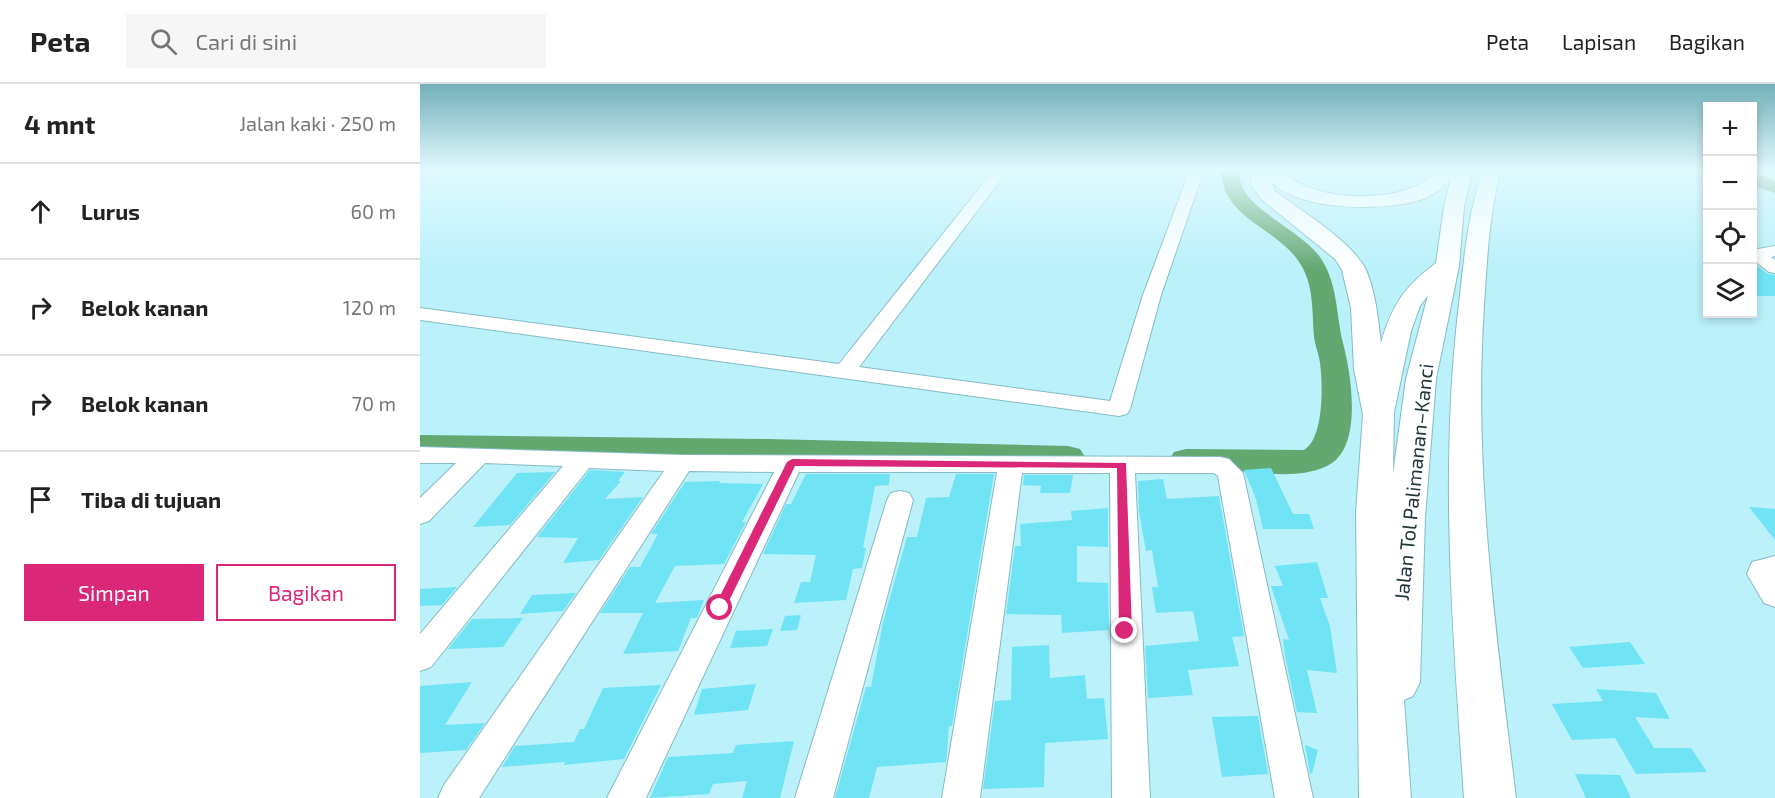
<!DOCTYPE html>
<html lang="id">
<meta charset="utf-8">
<style>
body{margin:0;font-family:"Exo 2",sans-serif;background:#f6f6f6;color:#222}
.controls{position:absolute;right:18px;top:18px;display:grid;overflow:hidden;border-radius:0px;box-shadow:0 3px 9px #0003}
.controls button{width:54px;height:54px;display:grid;place-items:center;padding:0;border:0;border-bottom:2px solid #e0e0e0;background:#fff;color:#222;font:30px sans-serif}
.stop{position:absolute;width:18px;height:18px;margin:-14px;border:4px solid #db2777;border-radius:50%;background:#fff}
.stop.end{background:#db2777;border-color:#fff;box-shadow:0 2px 6px #0008}
.list{margin:0;padding:0;list-style:none}
h2{display:flex;justify-content:space-between;align-items:center;height:78px;margin:0;padding:0 24px;font-size:26px}
h2 small{font-size:20px;font-weight:400;color:#767676}
.list li{display:grid;grid-template-columns:39px 1fr auto;gap:18px;align-items:center;box-sizing:border-box;height:96px;padding:0 24px;border-top:2px solid #e0e0e0}
.list b{display:block;font-size:22px;white-space:nowrap}
.list em{font-size:20px;font-style:normal;color:#767676}
.actions{display:flex;gap:12px;padding:18px 24px}
.actions a{flex:1;padding:14px 0;border:2px solid #db2777;border-radius:0px;text-align:center;font-size:21px;color:#db2777}
.actions .main{background:#db2777;color:#fff}
.icon{flex:none;width:33px;height:33px;fill:none;stroke:currentColor;stroke-width:2;stroke-linecap:round;stroke-linejoin:round}
.map{position:relative;flex:none;width:1355px;height:714px;overflow:hidden}
header{display:flex;align-items:center;gap:36px;box-sizing:border-box;height:84px;padding:0 30px;background:#fff;border-bottom:2px solid #e0e0e0}
header strong{font-size:28px}
nav{display:flex;gap:33px;margin-inline-start:auto;font-size:21px}
.search{width:420px;height:54px;background:#f6f6f6;display:flex;align-items:center;gap:15px;box-sizing:border-box;padding:0 21px;border-radius:0px;color:#767676;font-size:22px}
main{display:flex}
aside{flex:1;background:#fff}
.map>svg:first-child{display:block}
</style>
<header>
<strong>Peta</strong>
<div class="search"><svg class="icon" aria-label="search" viewBox="0 0 24 24"><circle cx="10" cy="10" r="6"/><path d="M15 15l6 6"/></svg>Cari di sini</div>
<nav><a>Peta</a><a>Lapisan</a><a>Bagikan</a></nav>
</header>
<main>
<aside>
<h2>4 mnt<small>Jalan kaki · 250 m</small></h2>
<ul class="list">
<li><svg class="icon" aria-label="ahead" viewBox="0 0 24 24"><path d="M12 20V5M6 11l6-6 6 6"/></svg><div><b>Lurus</b></div><em>60 m</em></li>
<li><svg class="icon" aria-label="right" viewBox="0 0 24 24"><path d="M7 20v-9h11M14 6l5 5-5 5"/></svg><div><b>Belok kanan</b></div><em>120 m</em></li>
<li><svg class="icon" aria-label="right" viewBox="0 0 24 24"><path d="M7 20v-9h11M14 6l5 5-5 5"/></svg><div><b>Belok kanan</b></div><em>70 m</em></li>
<li><svg class="icon" aria-label="arrive" viewBox="0 0 24 24"><path d="M6 21V4h12l-3 4 3 4H6"/></svg><div><b>Tiba di tujuan</b></div></li>
</ul>
<div class="actions"><a class="main">Simpan</a><a>Bagikan</a></div>
</aside>
<div class="map">
<svg width="1355" height="714" viewBox="0 0 1355 714">
<rect width="100%" height="100%" fill="#baf1fa"/>
<g fill="none" stroke-linecap="round" stroke-linejoin="round">
<!-- river -->
<path fill="#63a871" fill-rule="evenodd" d="M 801,86 L 819,86 C 820,90 819,95 821,99 C 828,127 885,148 902,176 C 918,202 916,231 923,259 C 931,289 944,365 907,382 C 879,395 847,389 817,387 C 796,385 775,390 754,384 L 749,376 L 754,368 L 766,365 L 884,366 C 904,355 903,300 900,279 C 899,270 895,262 894,252 C 892,229 894,202 881,181 C 859,143 803,137 801,86 Z
M 1332,88 L 1355,96 L 1355,109 L 1332,101 Z
M 0,351 L 347,355 L 648,362 L 660,365 L 665,373 L 660,381 L 648,384 L 347,377 L 0,373 Z"/>
</g>
<!-- building -->
<path fill="#70e3f5" d="M 1332,178 L 1348,190 L 1355,191 L 1355,212 L 1332,212 Z
M 851,384 L 873,430 L 889,430 L 894,445 L 843,445 L 836,415 L 824,386 Z
M 170,386 L 205,388 L 198,397 L 201,397 L 185,415 L 223,413 L 179,476 L 143,479 L 158,454 L 117,453 Z
M 135,388 L 90,441 L 53,443 L 97,389 Z
M 386,390 L 470,390 L 469,401 L 455,402 L 443,464 L 446,464 L 442,484 L 433,485 L 426,516 L 374,519 L 381,498 L 390,498 L 396,471 L 343,470 L 366,420 L 371,420 Z
M 536,390 L 574,390 L 532,642 L 529,642 L 526,678 L 457,683 L 449,714 L 415,714 L 446,603 L 451,603 L 463,538 L 487,453 L 497,453 L 506,414 L 529,413 Z
M 604,391 L 653,391 L 650,409 L 620,409 L 621,402 L 603,401 Z
M 743,395 L 747,415 L 799,412 L 824,552 L 812,553 L 819,582 L 768,586 L 773,611 L 728,614 L 725,562 L 779,557 L 773,527 L 736,529 L 732,503 L 738,503 L 732,466 L 726,467 L 719,428 L 718,397 Z
M 300,397 L 299,399 L 343,400 L 322,438 L 326,438 L 304,480 L 255,482 L 235,519 L 284,516 L 277,534 L 271,534 L 258,567 L 203,570 L 223,529 L 180,529 L 210,483 L 220,483 L 238,450 L 231,450 L 265,398 Z
M 1329,423 L 1355,425 L 1355,456 Z
M 688,424 L 688,463 L 657,462 L 657,498 L 688,499 L 689,546 L 642,549 L 641,531 L 586,530 L 595,462 L 601,462 L 600,440 L 652,436 L 651,427 Z
M 897,478 L 908,514 L 900,514 L 910,542 L 917,589 L 887,586 L 897,629 L 877,628 L 865,572 L 863,555 L 869,556 L 851,502 L 863,502 L 855,482 Z
M 37,503 L 22,521 L 0,522 L 0,505 Z
M 156,509 L 143,527 L 100,530 L 112,511 Z
M 381,531 L 377,546 L 360,547 L 365,532 Z
M 103,534 L 83,563 L 28,565 L 52,535 Z
M 353,545 L 347,562 L 310,564 L 316,547 Z
M 1210,558 L 1225,580 L 1163,584 L 1149,563 Z
M 629,561 L 630,594 L 665,591 L 667,615 L 684,614 L 688,655 L 625,659 L 624,703 L 563,705 L 575,617 L 591,616 L 592,563 Z
M 52,598 L 25,641 L 65,639 L 46,666 L 0,669 L 0,602 Z
M 336,600 L 328,626 L 274,631 L 282,605 Z
M 241,601 L 204,675 L 144,681 L 145,678 L 82,683 L 95,662 L 154,658 L 160,645 L 164,645 L 183,604 Z
M 1176,605 L 1236,609 L 1250,635 L 1215,633 L 1234,664 L 1271,664 L 1287,688 L 1216,690 L 1195,654 L 1152,656 L 1132,620 L 1183,617 Z
M 838,632 L 848,690 L 802,693 L 792,633 Z
M 374,657 L 360,714 L 322,714 L 327,697 L 293,700 L 289,710 L 230,714 L 248,673 L 313,669 L 316,661 Z
M 885,661 L 898,666 L 892,690 L 890,689 Z
M 1155,690 L 1200,691 L 1211,714 L 1166,714 Z"/>
<g fill="none" stroke-linecap="round" stroke-linejoin="round">
<defs>
<path id="minor" d="M 574,86 L 588,86 L 439,283 L 690,317 L 723,211 L 770,86 L 784,86 L 741,211 L 710,325 L 707,330 L 699,332 L 0,236 L 0,224 L 419,280 Z
M 1355,162 L 1355,172 L 1351,173 L 1355,176 L 1355,189 L 1349,188 L 1332,175 L 1332,166 Z
M 0,363 L 262,371 L 800,373 L 809,375 L 823,389 L 893,714 L 855,714 L 798,392 L 794,389 L 715,389 L 730,714 L 692,714 L 690,389 L 602,389 L 560,714 L 522,714 L 577,388 L 379,388 L 226,714 L 187,714 L 354,388 L 269,387 L 59,714 L 18,714 L 24,701 L 244,387 L 169,384 L 11,583 L 0,587 L 0,550 L 143,382 L 65,379 L 9,437 L 0,440 L 0,414 L 36,379 L 0,379 Z
M 480,407 L 489,409 L 493,416 L 413,714 L 375,714 L 467,416 L 471,409 Z
M 1355,472 L 1355,523 L 1344,519 L 1327,490 L 1332,478 Z"/>
<path id="highway" d="M 830,86 L 861,86 C 893,120 988,122 1019,86 L 1052,86 L 1044,123 L 1039,182 L 1016,295 L 1005,434 L 1000,598 L 993,612 L 984,616 L 991,714 L 939,714 L 936,429 L 943,331 L 934,285 L 931,224 L 922,186 L 915,175 L 841,115 L 832,102 ZM 1031,94 L 1024,123 L 1016,179 C 984,203 972,221 961,259 C 958,235 956,209 946,186 C 933,158 880,126 855,107 L 851,97 C 877,128 971,128 1006,114 C 1016,109 1024,103 1031,94 ZM 1008,211 L 986,295 L 973,390 L 974,328 L 991,247 L 1000,222 Z
M 1063,86 L 1081,86 C 1069,130 1067,176 1064,221 C 1053,386 1076,550 1096,714 L 1044,714 C 1033,550 1019,384 1039,220 C 1044,175 1048,129 1063,86 Z
M 1336,86 L 1355,86 L 1355,96 L 1338,90 Z"/>
</defs>
<!-- minor casing -->
<use href="#minor" stroke="#86bbc4" stroke-width="2"/>
<!-- highway casing -->
<use href="#highway" stroke="#86bbc4" stroke-width="2"/>
<!-- minor -->
<use href="#minor" fill="#fff" fill-rule="evenodd"/>
<!-- highway -->
<use href="#highway" fill="#fff" fill-rule="evenodd"/>
</g>
<!-- sky -->
<linearGradient id="sky" x2="0" y2="1"><stop stop-color="#73afb8"/><stop offset="0.46" stop-color="#e0f9fd"/><stop offset="1" stop-color="#e0f9fd" stop-opacity="0"/></linearGradient>
<rect width="1355" height="186" fill="url(#sky)"/>
<!-- route -->
<path fill="#db2777" d="M 372,375 L 706,379 L 712,547 L 710,551 L 705,553 L 699,547 L 697,384 L 375,382 L 304,527 L 296,527 L 294,524 L 367,378 Z"/>
<g text-anchor="middle" stroke-width="4.5" stroke-linejoin="round" paint-order="stroke">
<!-- street labels -->
<g font-size="20" fill="#20363a" stroke="#fff">
<text transform="translate(994 398) rotate(-84)" y="7">Jalan Tol Palimanan–Kanci</text>
</g>
</g>
</svg>
<div class="controls">
<button>+</button>
<button>−</button>
<button><svg class="icon" aria-label="locate" viewBox="0 0 24 24"><circle cx="12" cy="12" r="6"/><path d="M12 2v4M12 18v4M2 12h4M18 12h4"/></svg></button>
<button><svg class="icon" aria-label="layers" viewBox="0 0 24 24"><path d="M12 4l9 5-9 5-9-5zM3 14l9 5 9-5"/></svg></button>
</div>
<div class="stop" style="left:300px;top:524px"></div>
<div class="stop end" style="left:705px;top:547px"></div>
</div>
</main>
